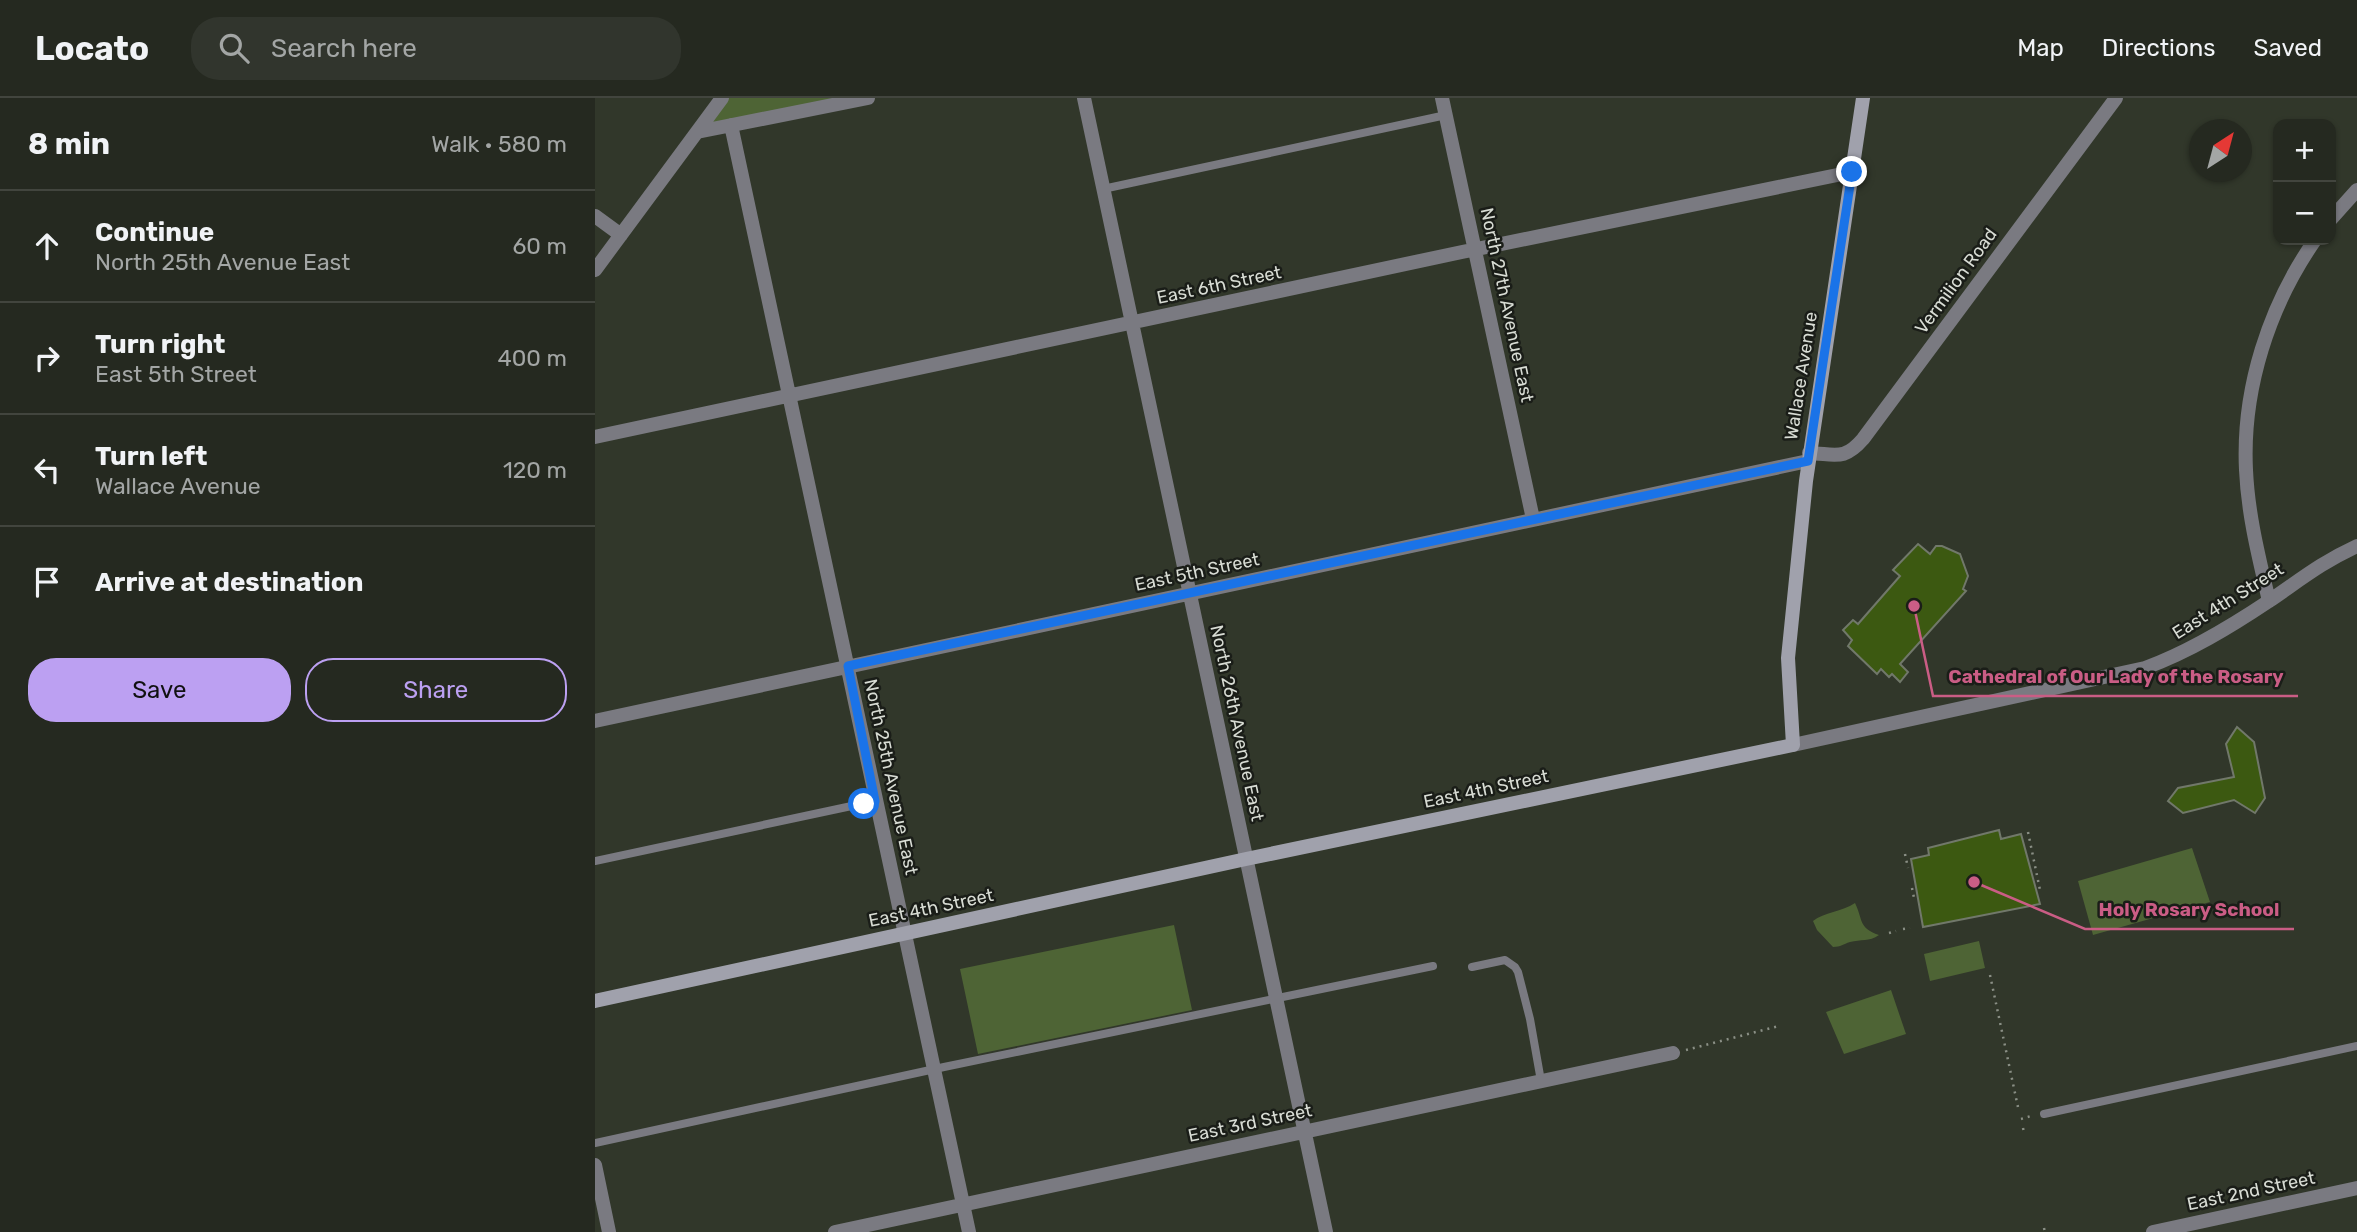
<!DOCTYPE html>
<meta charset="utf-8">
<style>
body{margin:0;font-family:Rubik,sans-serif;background:#31352d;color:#f1f3f6}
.controls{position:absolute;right:21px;top:21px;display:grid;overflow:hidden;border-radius:14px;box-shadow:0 2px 5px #0004}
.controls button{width:63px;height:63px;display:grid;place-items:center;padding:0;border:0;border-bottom:2px solid #42453e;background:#252920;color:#f1f3f6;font:35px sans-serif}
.compass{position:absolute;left:1594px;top:21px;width:63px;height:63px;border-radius:50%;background:#252920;box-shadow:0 2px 5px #0004;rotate:36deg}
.stop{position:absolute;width:21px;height:21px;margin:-16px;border:5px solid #1a73e8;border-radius:50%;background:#fff}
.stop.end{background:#1a73e8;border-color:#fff;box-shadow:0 2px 7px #0008}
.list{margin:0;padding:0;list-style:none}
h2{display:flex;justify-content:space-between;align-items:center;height:91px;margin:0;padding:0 28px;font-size:30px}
h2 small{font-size:23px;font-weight:400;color:#a3a6a5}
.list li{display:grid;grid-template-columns:46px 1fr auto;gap:21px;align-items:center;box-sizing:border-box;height:112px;padding:0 28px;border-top:2px solid #42453e}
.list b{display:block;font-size:26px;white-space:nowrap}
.list p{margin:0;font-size:23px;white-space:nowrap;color:#a3a6a5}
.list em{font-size:23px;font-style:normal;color:#a3a6a5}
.actions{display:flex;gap:14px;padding:21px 28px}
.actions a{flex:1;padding:16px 0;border:2px solid #bca0f2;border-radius:28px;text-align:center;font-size:24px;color:#bca0f2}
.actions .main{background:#bca0f2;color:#111}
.icon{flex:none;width:38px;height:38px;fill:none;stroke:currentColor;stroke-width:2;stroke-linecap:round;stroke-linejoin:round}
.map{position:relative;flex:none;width:1762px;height:1134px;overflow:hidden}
header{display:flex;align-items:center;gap:42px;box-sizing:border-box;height:98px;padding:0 35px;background:#252920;border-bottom:2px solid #42453e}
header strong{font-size:33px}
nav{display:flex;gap:38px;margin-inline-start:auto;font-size:24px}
.search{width:490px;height:63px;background:#31352d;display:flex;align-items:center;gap:18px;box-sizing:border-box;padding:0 24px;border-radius:28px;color:#a3a6a5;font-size:26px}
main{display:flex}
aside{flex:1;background:#252920}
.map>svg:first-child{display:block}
</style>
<header>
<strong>Locato</strong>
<div class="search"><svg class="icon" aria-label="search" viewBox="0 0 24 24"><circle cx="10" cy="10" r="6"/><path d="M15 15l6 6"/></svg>Search here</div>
<nav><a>Map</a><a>Directions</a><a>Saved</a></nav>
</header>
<main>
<aside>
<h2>8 min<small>Walk · 580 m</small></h2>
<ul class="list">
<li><svg class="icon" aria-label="ahead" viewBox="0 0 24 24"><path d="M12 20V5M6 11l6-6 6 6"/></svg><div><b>Continue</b><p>North 25th Avenue East</p></div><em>60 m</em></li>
<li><svg class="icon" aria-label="right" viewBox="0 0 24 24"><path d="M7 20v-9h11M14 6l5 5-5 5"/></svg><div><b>Turn right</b><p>East 5th Street</p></div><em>400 m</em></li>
<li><svg class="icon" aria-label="left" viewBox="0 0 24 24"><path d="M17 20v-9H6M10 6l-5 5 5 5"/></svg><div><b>Turn left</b><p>Wallace Avenue</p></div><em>120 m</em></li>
<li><svg class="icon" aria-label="arrive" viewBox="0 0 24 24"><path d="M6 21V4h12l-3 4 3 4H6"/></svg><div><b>Arrive at destination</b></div></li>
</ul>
<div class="actions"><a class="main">Save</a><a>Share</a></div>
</aside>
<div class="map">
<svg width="1762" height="1134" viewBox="0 0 1762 1134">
<rect width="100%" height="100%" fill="#31372a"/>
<!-- green -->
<path fill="#4e6435" d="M 127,0 L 266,0 L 102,34 Z
M 1597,750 L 1615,804 L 1498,837 L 1483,783 Z
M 1260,805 C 1268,821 1263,830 1284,837 C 1274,844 1266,841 1255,844 C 1248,846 1246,849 1238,849 L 1222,832 L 1218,823 C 1229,814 1247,814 1260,805 Z
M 579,827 L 597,912 L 383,956 L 365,871 Z
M 1384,843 L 1390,870 L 1335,883 L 1329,856 Z
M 1296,892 L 1311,936 L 1249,956 L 1231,914 Z"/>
<!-- building -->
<path fill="#3c5911" stroke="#71786a" stroke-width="2" d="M 1323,446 L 1335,456 L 1341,448 L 1347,448 L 1365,456 L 1373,478 L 1368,491 L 1371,493 L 1305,566 L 1313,574 L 1305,584 L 1297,576 L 1294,579 L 1286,571 L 1282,576 L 1253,548 L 1257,542 L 1248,532 L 1258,522 L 1263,526 L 1305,478 L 1298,472 Z
M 1642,629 L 1659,644 L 1670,700 L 1660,715 L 1639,702 L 1588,715 L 1573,703 L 1583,690 L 1639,679 L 1631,646 Z
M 1404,732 L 1406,741 L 1426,736 L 1445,806 L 1328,829 L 1316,761 L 1334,757 L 1333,750 Z"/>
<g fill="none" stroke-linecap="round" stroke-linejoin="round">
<!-- path -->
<path stroke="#8a8f85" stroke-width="2.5" stroke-dasharray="2 5" stroke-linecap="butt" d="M 1433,734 L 1445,792
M 1310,756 L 1313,770
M 1317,790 L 1319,800
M 1308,831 L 1315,830
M 1294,835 L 1301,833
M 1395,877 L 1424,1014
M 1091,952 L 1184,928
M 1426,1021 L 1436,1018
M 1428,1030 L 1429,1034
M 1449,1130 L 1450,1134"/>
<!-- service -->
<path stroke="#7a7a81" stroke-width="8" d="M 508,91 L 851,17
M 0,763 L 280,703
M 877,869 L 910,862 L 920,869 L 923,874 L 935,921 L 946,983
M 1449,1016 L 1762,948
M 0,1045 L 349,969 L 838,868"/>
<!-- minor -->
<path stroke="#7a7a81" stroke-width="14" d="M 489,0 L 731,1134
M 847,0 L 938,421
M 136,27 L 374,1134
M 102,34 L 273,0
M 0,118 L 26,137
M 1736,121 L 1762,92
M 0,172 L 127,0
M 0,339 L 867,154 L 1257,74
M 1214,355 C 1241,356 1249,363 1268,341 L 1521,0
M 1674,503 C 1664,460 1653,417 1651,372 C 1647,291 1674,208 1720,142
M 0,623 L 1213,363
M 1198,647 L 1550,570 C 1594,554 1635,529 1674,503 C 1705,482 1727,464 1762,448
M 240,1134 L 1078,955"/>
<!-- tertiary -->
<path stroke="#7a7a81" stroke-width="14" d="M 0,1067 L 14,1134
M 1558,1134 L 1762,1090"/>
<!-- secondary -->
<path stroke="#a0a1ac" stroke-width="14" d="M 0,903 L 651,761 L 1198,647 L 1193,560 L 1211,383 L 1268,0"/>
</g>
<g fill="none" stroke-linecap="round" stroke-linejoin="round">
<!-- route -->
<path stroke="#1a73e8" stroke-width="9" d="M 269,706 L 280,703 L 253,568 L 1213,363 L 1257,74"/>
</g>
<g text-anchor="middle" stroke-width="5" stroke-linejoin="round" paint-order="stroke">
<!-- street labels -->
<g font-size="18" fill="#d8dcd4" stroke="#1a1d18">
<text transform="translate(1361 183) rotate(-54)" y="6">Vermilion Road</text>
<text transform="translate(624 187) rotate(-12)" y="6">East 6th Street</text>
<text transform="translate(912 207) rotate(78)" y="6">North 27th Avenue East</text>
<text transform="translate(1206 278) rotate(-81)" y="6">Wallace Avenue</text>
<text transform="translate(602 474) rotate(-12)" y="6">East 5th Street</text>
<text transform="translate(1633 503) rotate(-32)" y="6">East 4th Street</text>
<text transform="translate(642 625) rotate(78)" y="6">North 26th Avenue East</text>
<text transform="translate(296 679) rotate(78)" y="6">North 25th Avenue East</text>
<text transform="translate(891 691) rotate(-12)" y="6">East 4th Street</text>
<text transform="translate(336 810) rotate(-12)" y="6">East 4th Street</text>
<text transform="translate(655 1025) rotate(-12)" y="6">East 3rd Street</text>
<text transform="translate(1656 1093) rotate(-12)" y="6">East 2nd Street</text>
</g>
</g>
<!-- callouts -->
<path fill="none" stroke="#ca5d85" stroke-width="2.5" d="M1319 508L1338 598H1703M1379 784L1490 831H1699"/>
<g fill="#ca5d85" stroke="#1a1d18" stroke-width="2.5">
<circle cx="1319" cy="508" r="7"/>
<circle cx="1379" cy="784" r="7"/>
</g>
<g font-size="19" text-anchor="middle" font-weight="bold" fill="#ca5d85" stroke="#1a1d18" stroke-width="5" stroke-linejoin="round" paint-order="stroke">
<text x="1521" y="585">Cathedral of Our Lady of the Rosary</text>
<text x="1594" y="818">Holy Rosary School</text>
</g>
</svg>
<div class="controls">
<button>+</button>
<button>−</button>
</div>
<svg class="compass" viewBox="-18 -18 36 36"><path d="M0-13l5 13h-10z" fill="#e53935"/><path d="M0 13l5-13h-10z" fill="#a3a6a5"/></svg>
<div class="stop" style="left:269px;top:706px"></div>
<div class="stop end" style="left:1257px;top:74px"></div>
</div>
</main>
